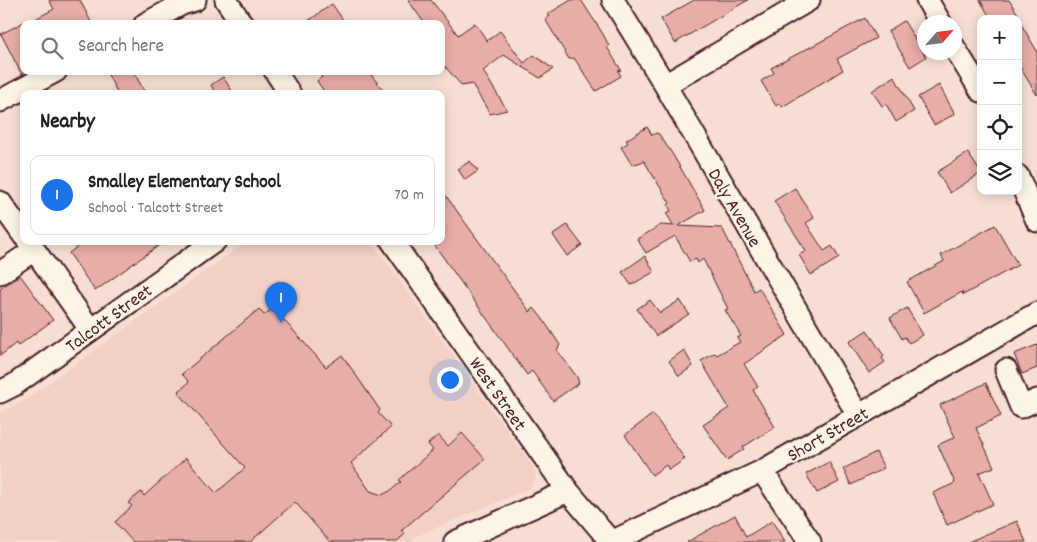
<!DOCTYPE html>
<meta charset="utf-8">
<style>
body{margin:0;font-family:Dekko,sans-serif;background:#f2f2f2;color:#202124}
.controls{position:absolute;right:15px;top:15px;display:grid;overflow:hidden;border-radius:10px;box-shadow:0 2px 12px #0003}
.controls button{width:45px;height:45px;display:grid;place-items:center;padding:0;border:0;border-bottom:1px solid #e0e0e0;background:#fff;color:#202124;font:25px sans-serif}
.compass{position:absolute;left:917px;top:15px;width:45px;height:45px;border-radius:50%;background:#fff;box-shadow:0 2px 12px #0003;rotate:62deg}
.you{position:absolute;left:449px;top:379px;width:18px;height:18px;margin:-12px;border:4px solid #fff;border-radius:50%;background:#1a73e8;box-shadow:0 0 0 8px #1a73e833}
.badge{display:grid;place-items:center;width:32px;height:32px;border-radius:50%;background:#1a73e8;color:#fff;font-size:16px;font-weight:700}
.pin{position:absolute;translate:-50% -41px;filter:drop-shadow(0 1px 2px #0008)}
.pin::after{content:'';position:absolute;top:26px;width:18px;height:15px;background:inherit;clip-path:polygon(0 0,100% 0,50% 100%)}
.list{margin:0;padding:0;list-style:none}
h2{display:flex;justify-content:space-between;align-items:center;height:65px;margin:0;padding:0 20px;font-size:21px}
h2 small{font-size:16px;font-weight:400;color:#757577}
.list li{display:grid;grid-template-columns:32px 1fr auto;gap:15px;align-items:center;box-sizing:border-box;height:80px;margin:0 10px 10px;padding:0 10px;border:1px solid #e0e0e0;border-radius:10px}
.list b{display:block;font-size:19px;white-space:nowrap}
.list p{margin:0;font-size:16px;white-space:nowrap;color:#757577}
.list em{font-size:16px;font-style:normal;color:#757577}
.icon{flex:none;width:28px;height:28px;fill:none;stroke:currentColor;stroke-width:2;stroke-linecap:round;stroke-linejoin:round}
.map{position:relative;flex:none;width:1037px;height:542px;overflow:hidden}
.search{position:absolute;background:#fff;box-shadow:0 2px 12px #0003;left:20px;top:20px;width:425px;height:55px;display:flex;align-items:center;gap:12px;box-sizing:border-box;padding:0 18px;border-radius:10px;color:#757577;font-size:19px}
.panel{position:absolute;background:#fff;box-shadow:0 2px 12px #0003;left:20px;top:90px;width:425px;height:155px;border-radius:10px}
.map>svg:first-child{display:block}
</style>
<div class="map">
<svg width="1037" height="542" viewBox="0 0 1037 542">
<rect width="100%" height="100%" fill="#f6dfd2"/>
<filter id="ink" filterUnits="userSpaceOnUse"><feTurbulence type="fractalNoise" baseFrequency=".02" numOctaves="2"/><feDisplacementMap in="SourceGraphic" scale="10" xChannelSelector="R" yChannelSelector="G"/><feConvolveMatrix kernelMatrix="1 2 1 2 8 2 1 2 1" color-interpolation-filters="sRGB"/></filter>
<g filter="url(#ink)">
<!-- built -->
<path fill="#f2d0c5" d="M 248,241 L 371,241 L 533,467 L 536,474 L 533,485 L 526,490 L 412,538 L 414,542 L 0,542 L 0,413 L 19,404 Z"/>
<!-- building -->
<path fill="#e8ada7" stroke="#4a1f2b" d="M 49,0 L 80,0 L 92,24 L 26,24 L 54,9 Z
M 408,0 L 431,0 L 458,35 L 475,23 L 487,41 L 500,31 L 524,63 L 534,55 L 553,69 L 540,78 L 504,55 L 483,71 L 507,110 L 490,114 L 472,84 L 462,86 L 441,62 L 441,24 L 425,24 Z
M 571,0 L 581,0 L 603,34 L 609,46 L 607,47 L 621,70 L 618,71 L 621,76 L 596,91 L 574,58 L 569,59 L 545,19 L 550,16 L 548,14 Z
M 694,0 L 748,0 L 675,43 L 661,19 Z
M 980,0 L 1009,0 L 1021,19 L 991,19 Z
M 332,4 L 346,24 L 304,24 Z
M 865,18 L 876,38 L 837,59 L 843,70 L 782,107 L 780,103 L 776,106 L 761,81 L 774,73 L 771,68 Z
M 1018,19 L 1037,51 L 1037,95 L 1018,64 Z
M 904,21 L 926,57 L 910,67 L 888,31 Z
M 24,22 L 24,74 L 22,75 L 1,34 Z
M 106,71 L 133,71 L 146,94 L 118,94 Z
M 317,71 L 368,71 L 386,94 L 326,94 L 317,81 L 322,77 Z
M 894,76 L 914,111 L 896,122 L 886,104 L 882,106 L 872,91 Z
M 223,77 L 234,94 L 216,94 L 211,85 Z
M 939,85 L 955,114 L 934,125 L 918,97 Z
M 647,127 L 652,135 L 656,133 L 659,134 L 673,155 L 705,210 L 678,226 L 722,228 L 754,291 L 759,288 L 787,335 L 744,364 L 758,387 L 753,390 L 775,427 L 743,447 L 744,449 L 727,460 L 703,425 L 729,408 L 701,361 L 715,353 L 717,355 L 740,342 L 737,338 L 741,336 L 725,310 L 728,309 L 703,259 L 698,263 L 696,259 L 690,262 L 675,236 L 646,253 L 637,239 L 661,225 L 674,226 L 666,213 L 671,211 L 668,205 L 670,203 L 644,161 L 632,165 L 621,147 L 628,143 L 626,140 Z
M 968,153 L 981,173 L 950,193 L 937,172 Z
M 470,161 L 478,171 L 465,180 L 458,169 Z
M 795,188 L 814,218 L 806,223 L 824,251 L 832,246 L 839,258 L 811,275 L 799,255 L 806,251 L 774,201 Z
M 441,189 L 530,312 L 534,308 L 542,318 L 560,345 L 557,350 L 577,377 L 579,383 L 553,401 L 532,371 L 527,375 L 433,243 L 441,241 L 441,236 L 445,234 L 441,227 Z
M 567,225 L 582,245 L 567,256 L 553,235 Z
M 995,225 L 1018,265 L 963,295 L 962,292 L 924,313 L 907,282 L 944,261 L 941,255 Z
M 85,241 L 165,241 L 95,291 L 69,253 Z
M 645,256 L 654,272 L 631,285 L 622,272 Z
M 20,275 L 53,320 L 18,346 L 16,343 L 0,356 L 0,289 Z
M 650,300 L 660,313 L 680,300 L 689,314 L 656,336 L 637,309 Z
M 273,308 L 326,367 L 342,355 L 380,410 L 378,413 L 391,427 L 351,463 L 370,491 L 382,495 L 390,491 L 401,482 L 399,480 L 433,450 L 428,444 L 438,435 L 448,446 L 462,433 L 485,459 L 402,530 L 405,534 L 396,542 L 330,542 L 295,502 L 250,542 L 133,542 L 115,522 L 132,506 L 128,503 L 141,492 L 144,496 L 186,458 L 216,493 L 245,468 L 178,392 L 189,382 L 182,374 L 259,309 L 264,315 Z
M 907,308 L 923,335 L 909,343 L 905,337 L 902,339 L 890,318 Z
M 867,330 L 884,356 L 882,358 L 885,362 L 869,373 L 849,342 Z
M 1037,345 L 1037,368 L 1022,374 L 1014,354 Z
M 684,350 L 693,366 L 679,376 L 669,361 Z
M 986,383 L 1001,416 L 976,428 L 994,467 L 979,473 L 993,504 L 947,525 L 933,493 L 955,483 L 938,445 L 955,437 L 940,405 Z
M 653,414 L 685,459 L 669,470 L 666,465 L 652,475 L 625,435 Z
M 876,452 L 884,468 L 851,485 L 843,469 Z
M 829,462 L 839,482 L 817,493 L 806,474 Z
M 735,515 L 746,537 L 772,521 L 785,542 L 687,542 Z
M 1017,521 L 1026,542 L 968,542 Z"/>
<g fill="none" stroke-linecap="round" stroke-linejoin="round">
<defs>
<path id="minor" d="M 226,0 L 242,24
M 613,0 L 665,85 L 858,415
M 927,0 L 940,22
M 145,24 L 182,4 L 195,0
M 954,47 L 981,91
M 275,71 L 290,94
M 665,85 L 809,0
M 0,101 L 56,71
M 1018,176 L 1037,221
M 0,202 L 24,236
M 28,241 L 90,329
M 392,241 L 568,491 L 611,542 L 762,471 L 1037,313
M 0,273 L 34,250
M 1006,370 L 1021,407 L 1037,400
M 0,392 L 14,385 L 215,241
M 762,471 L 810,542
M 455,542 L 568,491"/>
</defs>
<!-- minor casing -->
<use href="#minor" stroke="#4a1f2b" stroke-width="25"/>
<!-- minor -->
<use href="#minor" stroke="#fcf5e5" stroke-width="21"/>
</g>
</g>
<g text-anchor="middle" stroke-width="5" stroke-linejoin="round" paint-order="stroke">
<!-- street labels -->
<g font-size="19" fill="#4a1f2b" stroke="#fcf5e5">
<text transform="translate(736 207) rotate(60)" y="7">Daly Avenue</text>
<text transform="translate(108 317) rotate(-36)" y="7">Talcott Street</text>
<text transform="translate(499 393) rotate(55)" y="7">West Street</text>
<text transform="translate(827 433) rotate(-30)" y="7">Short Street</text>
</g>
</g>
</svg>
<div class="controls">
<button>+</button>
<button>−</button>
<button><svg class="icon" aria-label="locate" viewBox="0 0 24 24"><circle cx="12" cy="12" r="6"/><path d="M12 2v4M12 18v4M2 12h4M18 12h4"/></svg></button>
<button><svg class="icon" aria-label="layers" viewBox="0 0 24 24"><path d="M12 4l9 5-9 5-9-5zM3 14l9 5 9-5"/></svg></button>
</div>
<svg class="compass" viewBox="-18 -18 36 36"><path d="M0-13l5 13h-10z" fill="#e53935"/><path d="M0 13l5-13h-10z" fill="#757577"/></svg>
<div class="you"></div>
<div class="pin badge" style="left:281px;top:323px">1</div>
<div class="search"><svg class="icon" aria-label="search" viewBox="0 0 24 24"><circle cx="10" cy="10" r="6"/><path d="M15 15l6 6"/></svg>Search here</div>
<section class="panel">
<h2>Nearby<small></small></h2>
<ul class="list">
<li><span class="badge">1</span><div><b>Smalley Elementary School</b><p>School · Talcott Street</p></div><em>70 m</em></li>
</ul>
</section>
</div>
